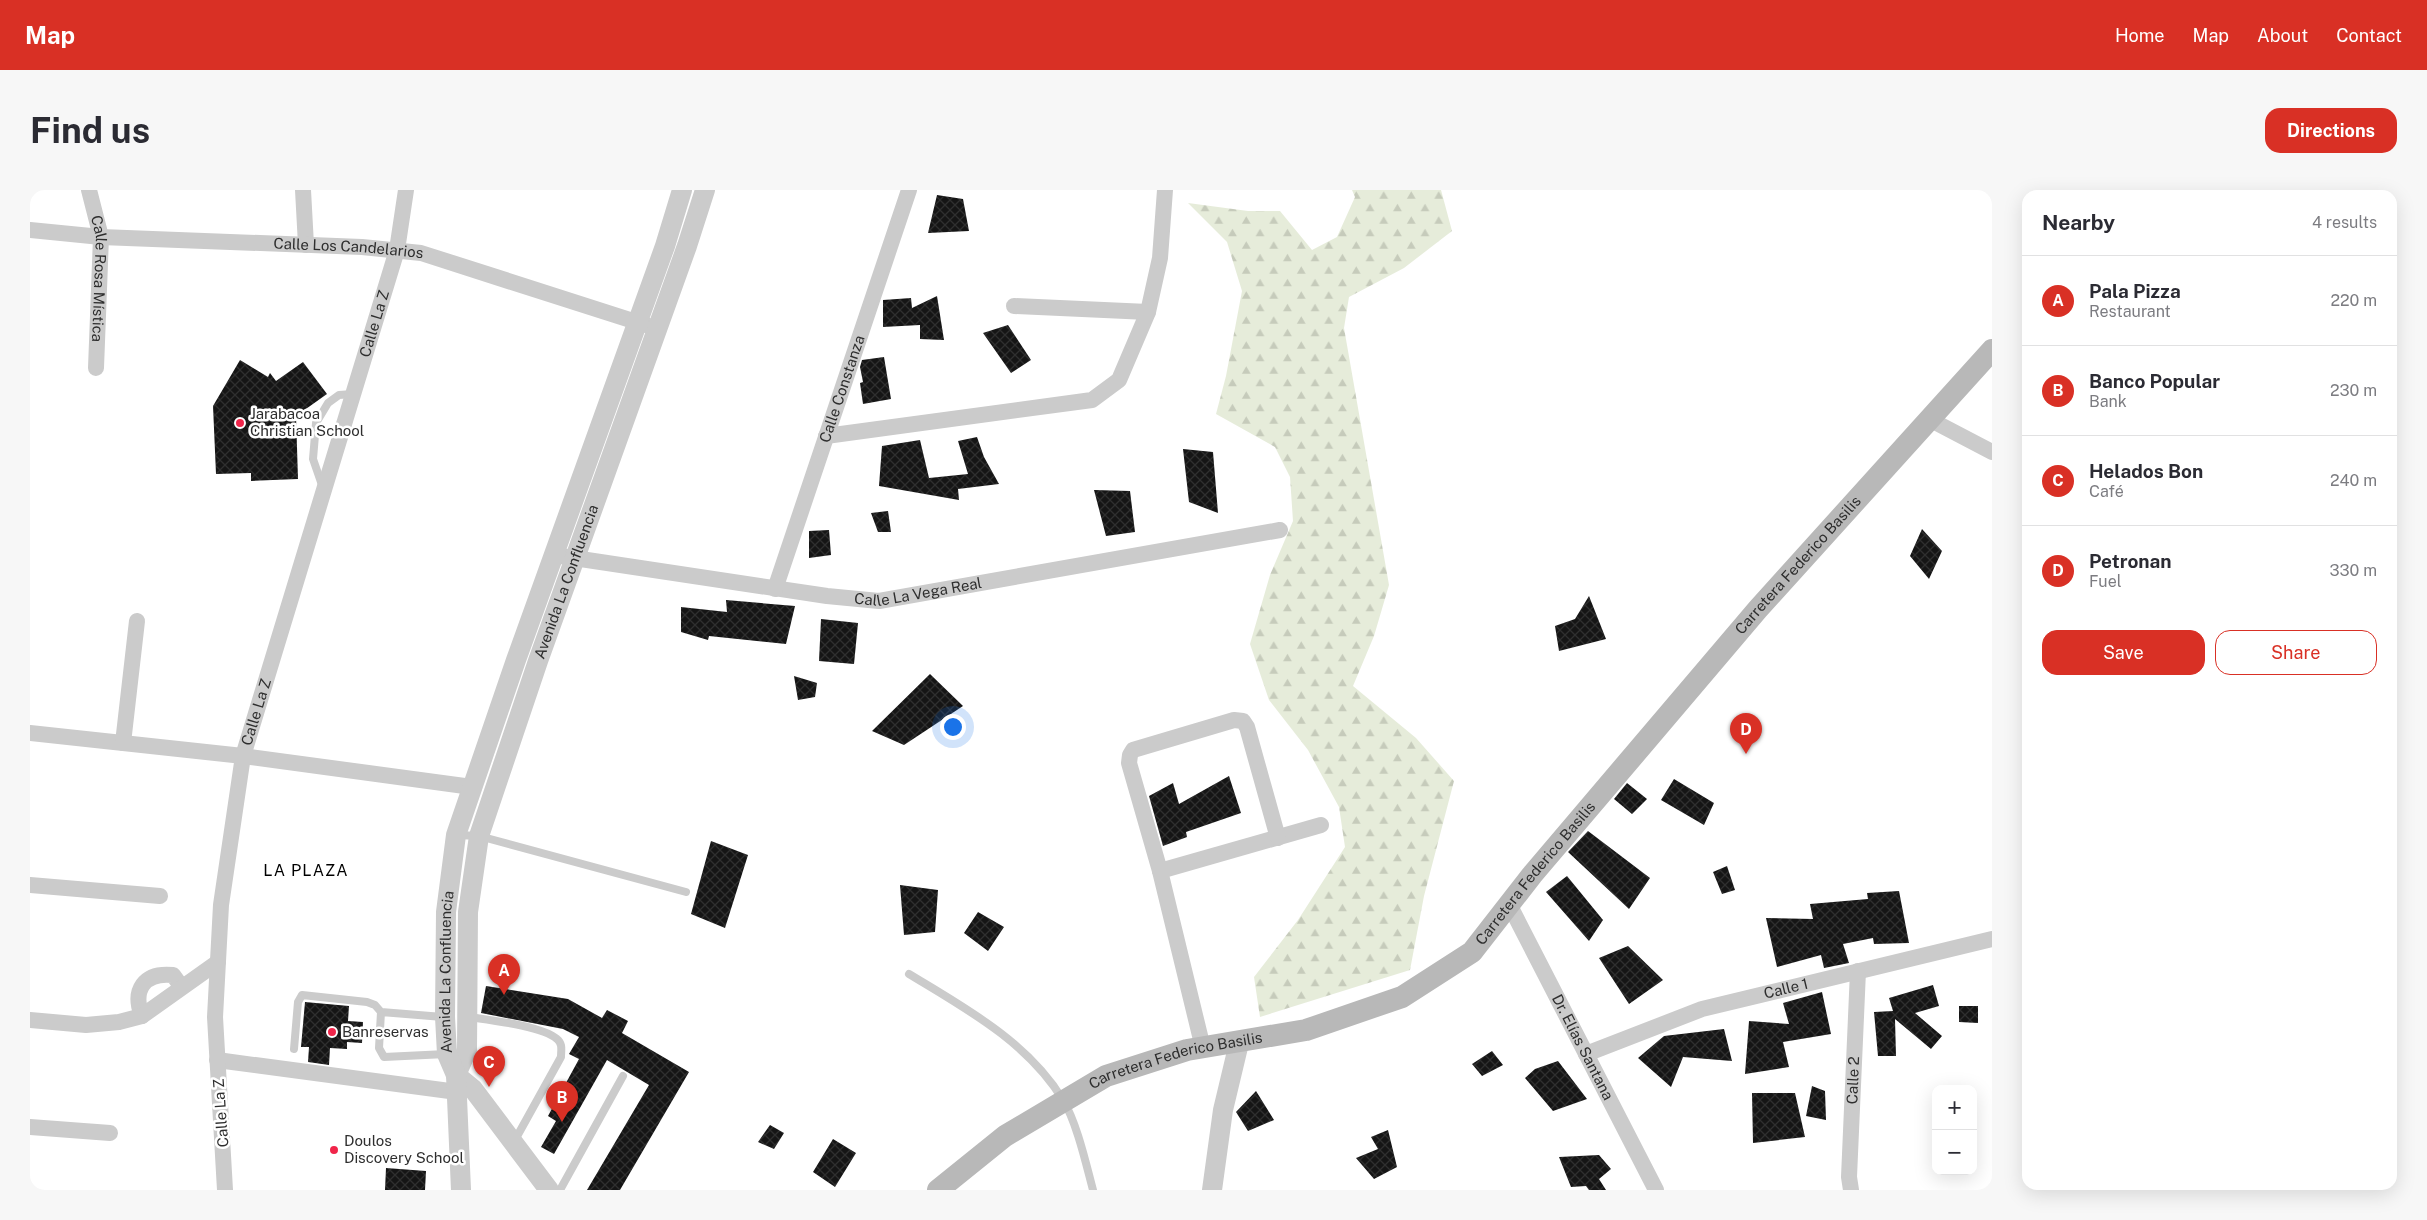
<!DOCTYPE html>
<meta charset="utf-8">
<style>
body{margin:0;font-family:"Public Sans",sans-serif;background:#f7f7f7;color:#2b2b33}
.controls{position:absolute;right:15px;bottom:15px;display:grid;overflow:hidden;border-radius:10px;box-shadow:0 5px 20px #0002}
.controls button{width:45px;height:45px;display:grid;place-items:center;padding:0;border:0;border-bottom:1px solid #e1e1e2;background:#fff;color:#2b2b33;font:25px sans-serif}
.you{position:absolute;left:922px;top:536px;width:18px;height:18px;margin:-12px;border:4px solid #fff;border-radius:50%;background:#1a73e8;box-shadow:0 0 0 8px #1a73e833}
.badge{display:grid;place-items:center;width:32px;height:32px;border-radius:50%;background:#d93025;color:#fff;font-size:16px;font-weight:700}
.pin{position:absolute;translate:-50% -41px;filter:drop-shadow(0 1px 2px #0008)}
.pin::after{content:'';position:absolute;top:26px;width:18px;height:15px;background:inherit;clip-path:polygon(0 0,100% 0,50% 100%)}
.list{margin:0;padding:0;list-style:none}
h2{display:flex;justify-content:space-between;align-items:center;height:65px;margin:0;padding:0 20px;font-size:21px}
h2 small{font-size:16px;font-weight:400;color:#7c7c81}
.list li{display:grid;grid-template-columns:32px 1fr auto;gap:15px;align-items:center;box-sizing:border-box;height:90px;padding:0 20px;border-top:1px solid #e1e1e2}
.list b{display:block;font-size:19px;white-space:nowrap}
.list p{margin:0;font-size:16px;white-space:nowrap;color:#7c7c81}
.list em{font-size:16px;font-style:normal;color:#7c7c81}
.actions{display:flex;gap:10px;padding:15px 20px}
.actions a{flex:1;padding:11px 0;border:1px solid #d93025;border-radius:15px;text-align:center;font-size:18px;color:#d93025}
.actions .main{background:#d93025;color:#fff}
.map{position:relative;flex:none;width:1962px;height:1000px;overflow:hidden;border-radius:15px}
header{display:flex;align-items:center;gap:30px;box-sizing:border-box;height:70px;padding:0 25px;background:#d93025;color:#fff}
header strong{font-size:24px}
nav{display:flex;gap:28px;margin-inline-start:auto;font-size:18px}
.intro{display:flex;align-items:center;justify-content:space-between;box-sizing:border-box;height:120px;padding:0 30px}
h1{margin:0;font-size:35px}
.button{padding:12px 22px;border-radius:15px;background:#d93025;color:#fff;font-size:18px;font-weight:700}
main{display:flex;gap:30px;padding:0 30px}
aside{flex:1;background:#fff;border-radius:15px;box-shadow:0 5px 20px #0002}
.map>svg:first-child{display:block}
</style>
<header>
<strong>Map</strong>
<nav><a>Home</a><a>Map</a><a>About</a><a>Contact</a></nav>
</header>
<div class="intro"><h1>Find us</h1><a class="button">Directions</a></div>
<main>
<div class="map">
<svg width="1962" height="1000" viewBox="0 0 1962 1000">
<defs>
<pattern id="forest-firs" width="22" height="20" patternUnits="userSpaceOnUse" patternTransform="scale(1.25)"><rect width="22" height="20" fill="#e6ecda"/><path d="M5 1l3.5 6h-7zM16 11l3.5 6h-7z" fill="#c6cbbb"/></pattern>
<pattern id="building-cross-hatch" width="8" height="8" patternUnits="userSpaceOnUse" patternTransform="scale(1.25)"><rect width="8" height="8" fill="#151515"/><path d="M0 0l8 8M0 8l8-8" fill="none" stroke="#2f2f2f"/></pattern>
</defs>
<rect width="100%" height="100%" fill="#fff"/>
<!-- forest -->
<path fill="url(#forest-firs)" d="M 1322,0 L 1411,0 L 1422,41 L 1374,78 L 1319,107 L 1314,138 L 1359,395 L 1344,446 L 1323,496 L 1386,548 L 1424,591 L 1394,706 L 1380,780 L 1230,827 L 1224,787 L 1268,730 L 1315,657 L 1309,617 L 1278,560 L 1239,510 L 1220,454 L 1240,385 L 1263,331 L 1260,287 L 1245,257 L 1186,224 L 1196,186 L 1212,101 L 1197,52 L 1158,13 L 1218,21 L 1250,21 L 1282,60 L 1307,47 L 1325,7 Z"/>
<!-- building -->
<path fill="url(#building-cross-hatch)" d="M 907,5 L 933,9 L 939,41 L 898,43 Z
M 907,106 L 914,150 L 890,149 L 890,135 L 853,137 L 853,110 L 881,108 L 882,118 Z
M 978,135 L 1001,170 L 981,183 L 953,143 Z
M 854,167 L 861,209 L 833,214 L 830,193 L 833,192 L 830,177 L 832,170 Z
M 210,170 L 238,187 L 240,183 L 246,191 L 273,172 L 297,204 L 266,226 L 268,289 L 221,291 L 221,283 L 186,284 L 183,216 Z
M 947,247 L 954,267 L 969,294 L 928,299 L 929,310 L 849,296 L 852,256 L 890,250 L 899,288 L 938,284 L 928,251 Z
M 1153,259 L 1183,262 L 1188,323 L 1159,312 Z
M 1064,300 L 1100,301 L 1105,342 L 1076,346 Z
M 858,321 L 861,342 L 848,342 L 841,323 Z
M 1892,339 L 1912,361 L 1899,389 L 1880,366 Z
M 799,340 L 801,365 L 779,368 L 779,341 Z
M 1559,406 L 1576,449 L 1529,461 L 1525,436 L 1545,429 Z
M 696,410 L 765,416 L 756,454 L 679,446 L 678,450 L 651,442 L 651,417 L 697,422 Z
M 791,429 L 828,433 L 824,474 L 789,471 Z
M 900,484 L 933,516 L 874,555 L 842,541 Z
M 764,486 L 787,493 L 785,507 L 768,510 Z
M 1199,586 L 1211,623 L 1156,642 L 1157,647 L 1133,656 L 1119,606 L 1143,593 L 1149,614 Z
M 1644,589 L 1684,613 L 1674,635 L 1631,610 Z
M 1597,593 L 1617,609 L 1602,624 L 1584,609 Z
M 1558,641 L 1620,688 L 1599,719 L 1538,662 Z
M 681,651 L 718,665 L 695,738 L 661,724 Z
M 1697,676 L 1705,700 L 1692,704 L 1683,682 Z
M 1537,686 L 1573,730 L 1559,751 L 1516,702 Z
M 870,695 L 908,700 L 905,742 L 874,745 Z
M 1869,701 L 1879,753 L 1844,754 L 1843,748 L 1813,754 L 1819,773 L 1794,778 L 1791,765 L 1747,777 L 1736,728 L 1783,729 L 1780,714 L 1838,709 L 1837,703 Z
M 948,722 L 974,737 L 958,761 L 934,743 Z
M 1598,756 L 1633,790 L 1599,814 L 1569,768 Z
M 1903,795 L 1909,816 L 1885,823 L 1912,846 L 1901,859 L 1865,829 L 1866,866 L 1848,866 L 1844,822 L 1863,821 L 1859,808 Z
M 456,796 L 538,809 L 572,828 L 577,820 L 598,831 L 592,843 L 659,882 L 590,1000 L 557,1000 L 619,895 L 577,870 L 524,964 L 511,957 L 526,931 L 518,926 L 549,869 L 539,864 L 549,847 L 533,839 L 451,823 Z
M 1792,802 L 1801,844 L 1753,852 L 1759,877 L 1715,884 L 1719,831 L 1759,834 L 1753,813 Z
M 275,812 L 319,816 L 318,831 L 333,832 L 332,853 L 317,852 L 317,859 L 300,858 L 299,875 L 278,872 L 279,857 L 271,857 Z
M 1929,816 L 1948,816 L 1948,833 L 1929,832 Z
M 1694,839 L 1702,871 L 1653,867 L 1641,897 L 1608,868 L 1634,846 Z
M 1462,861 L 1473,875 L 1452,886 L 1442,874 Z
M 1528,871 L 1557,909 L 1523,921 L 1495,888 L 1505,879 Z
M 1782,896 L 1795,901 L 1796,930 L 1776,926 Z
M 1226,901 L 1244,930 L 1218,941 L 1206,922 Z
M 1722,903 L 1765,903 L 1775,947 L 1723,953 Z
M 740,935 L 754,943 L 744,959 L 728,952 Z
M 1358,940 L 1367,977 L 1344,989 L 1326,968 L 1348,959 L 1341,947 Z
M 803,949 L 826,963 L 805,997 L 783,982 Z
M 1569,965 L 1581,979 L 1569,989 L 1576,1000 L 1559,1000 L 1556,996 L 1541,997 L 1529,967 Z
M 356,978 L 396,981 L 395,1000 L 355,1000 Z"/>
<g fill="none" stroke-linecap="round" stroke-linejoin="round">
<!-- service -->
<path stroke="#cbcbcb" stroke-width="8" d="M 292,295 L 283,269 L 286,233 L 298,213 L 309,205 L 323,204
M 428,645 L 449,646 L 656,702
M 879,784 C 935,818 998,852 1033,910 C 1047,933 1056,974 1063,1000
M 413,827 L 351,822 L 349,858 L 354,867 L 416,864
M 439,827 C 459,830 513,836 527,849 C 533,854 531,860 531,867 L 485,950
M 264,859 L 268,812 L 272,805 L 337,812 L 345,815 L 351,822
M 530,1000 L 593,886"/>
<!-- minor -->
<g stroke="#cbcbcb" stroke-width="16">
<path id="s1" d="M 59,0 L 71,47 L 66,178"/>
<path d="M 273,0 L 276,55"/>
<path id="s2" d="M 0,40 L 71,47 L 332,57 L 391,63 L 619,136"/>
<path d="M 984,116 L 1118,122"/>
<path d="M 1899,229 L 1962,262"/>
<path d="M 796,246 L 1062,210 L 1089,190 L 1118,122 L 1130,68 L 1135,0"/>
<path id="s3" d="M 524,365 L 797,406 L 849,411 L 1250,340"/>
<path id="s4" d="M 745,399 L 879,0"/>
<path d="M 0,543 L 213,566 L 442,597"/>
<path d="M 93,553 L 107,431"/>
<path d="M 1130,681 L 1291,635"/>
<path d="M 0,695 L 130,706"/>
<path id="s5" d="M 1479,714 L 1626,1000"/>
<path d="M 112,826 C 102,800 114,782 143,785 L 151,796"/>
<path d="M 0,830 L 56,835 L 89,832 L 112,826 L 188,772"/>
<path d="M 1173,858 L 1130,681 L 1099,573 L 1100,565 L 1103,560 L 1204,530 L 1213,531 L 1217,537 L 1248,648"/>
<path id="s6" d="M 1556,864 L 1672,819 L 1962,749"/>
<path d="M 187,870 L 427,902"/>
<path d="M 0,937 L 80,943"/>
<path id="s7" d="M 195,1000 L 185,827 L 191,715 L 213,566 L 367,60 L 376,0"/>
<path id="s8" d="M 1821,1000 L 1819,987 L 1828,781"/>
</g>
<!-- tertiary -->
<g stroke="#cbcbcb" stroke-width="20">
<path id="s9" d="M 426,885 L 437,860 L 438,722 L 449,646 L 508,471 L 657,56 L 675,0"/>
<path d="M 426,885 L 443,899 L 519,1000"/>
<path id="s10" d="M 431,1000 L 426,885 L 417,864 L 415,827 L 416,722 L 426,645 L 486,470 L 635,56 L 652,0"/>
<path d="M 1182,1000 L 1193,920 L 1209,853"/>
</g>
<!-- secondary -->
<path stroke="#b8b8b8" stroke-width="22" id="s11" d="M 908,1000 L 975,946 L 1076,886 L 1157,860 L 1276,840 L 1372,807 L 1442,762 L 1502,685 L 1728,419 L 1962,160"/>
</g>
<!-- markers -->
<g fill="#f0254a" stroke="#fff" stroke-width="2">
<circle cx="210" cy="233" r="5"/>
<circle cx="302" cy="842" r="5"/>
<circle cx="304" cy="960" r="5"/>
</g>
<g text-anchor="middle" stroke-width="5" stroke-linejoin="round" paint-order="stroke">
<!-- street labels -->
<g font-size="15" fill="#2e2e2e" stroke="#fff">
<text dy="5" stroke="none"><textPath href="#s2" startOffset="319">Calle Los Candelarios</textPath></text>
<text dy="5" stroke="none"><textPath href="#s1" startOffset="90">Calle Rosa Mística</textPath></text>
<text dy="5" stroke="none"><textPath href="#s7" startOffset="888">Calle La Z</textPath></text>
<text dy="5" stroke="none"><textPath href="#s4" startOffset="211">Calle Constanza</textPath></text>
<text dy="5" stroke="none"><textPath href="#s11" startOffset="1100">Carretera Federico Basilis</textPath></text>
<text dy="5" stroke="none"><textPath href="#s9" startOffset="511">Avenida La Confluencia</textPath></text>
<text dy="5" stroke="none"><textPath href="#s3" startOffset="368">Calle La Vega Real</textPath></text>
<text dy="5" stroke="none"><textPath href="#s7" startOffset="482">Calle La Z</textPath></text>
<text dy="5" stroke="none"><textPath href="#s11" startOffset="695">Carretera Federico Basilis</textPath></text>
<text dy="5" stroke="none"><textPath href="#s10" startOffset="220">Avenida La Confluencia</textPath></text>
<text dy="5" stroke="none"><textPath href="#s6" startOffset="211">Calle 1</textPath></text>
<text dy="5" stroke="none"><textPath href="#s5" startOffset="161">Dr. Elías Santana</textPath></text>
<text dy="5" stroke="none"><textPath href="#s11" startOffset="275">Carretera Federico Basilis</textPath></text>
<text dy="5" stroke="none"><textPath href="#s8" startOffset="110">Calle 2</textPath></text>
<text transform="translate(191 923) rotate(-94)" y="5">Calle La Z</text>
</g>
<!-- poi labels -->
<g font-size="15" fill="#2e2e2e" stroke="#fff" text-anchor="start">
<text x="220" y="229">Jarabacoa<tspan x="220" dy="17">Christian School</tspan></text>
<text x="312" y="847">Banreservas</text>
<text x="314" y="956">Doulos<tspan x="314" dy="17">Discovery School</tspan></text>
</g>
<!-- neighbourhood labels -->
<g font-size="16" letter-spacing="1" fill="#000" stroke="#fff">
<text x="276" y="686">LA PLAZA</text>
</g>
</g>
</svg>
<div class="controls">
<button>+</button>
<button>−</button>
</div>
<div class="you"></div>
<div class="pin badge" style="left:474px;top:805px">A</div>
<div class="pin badge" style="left:532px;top:932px">B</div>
<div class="pin badge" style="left:459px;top:897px">C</div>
<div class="pin badge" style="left:1716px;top:564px">D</div>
</div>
<aside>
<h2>Nearby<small>4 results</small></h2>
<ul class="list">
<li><span class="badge">A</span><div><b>Pala Pizza</b><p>Restaurant</p></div><em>220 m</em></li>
<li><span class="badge">B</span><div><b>Banco Popular</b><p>Bank</p></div><em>230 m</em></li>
<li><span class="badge">C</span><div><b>Helados Bon</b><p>Café</p></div><em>240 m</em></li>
<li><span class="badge">D</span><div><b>Petronan</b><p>Fuel</p></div><em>330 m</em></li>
</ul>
<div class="actions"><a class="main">Save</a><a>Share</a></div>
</aside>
</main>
